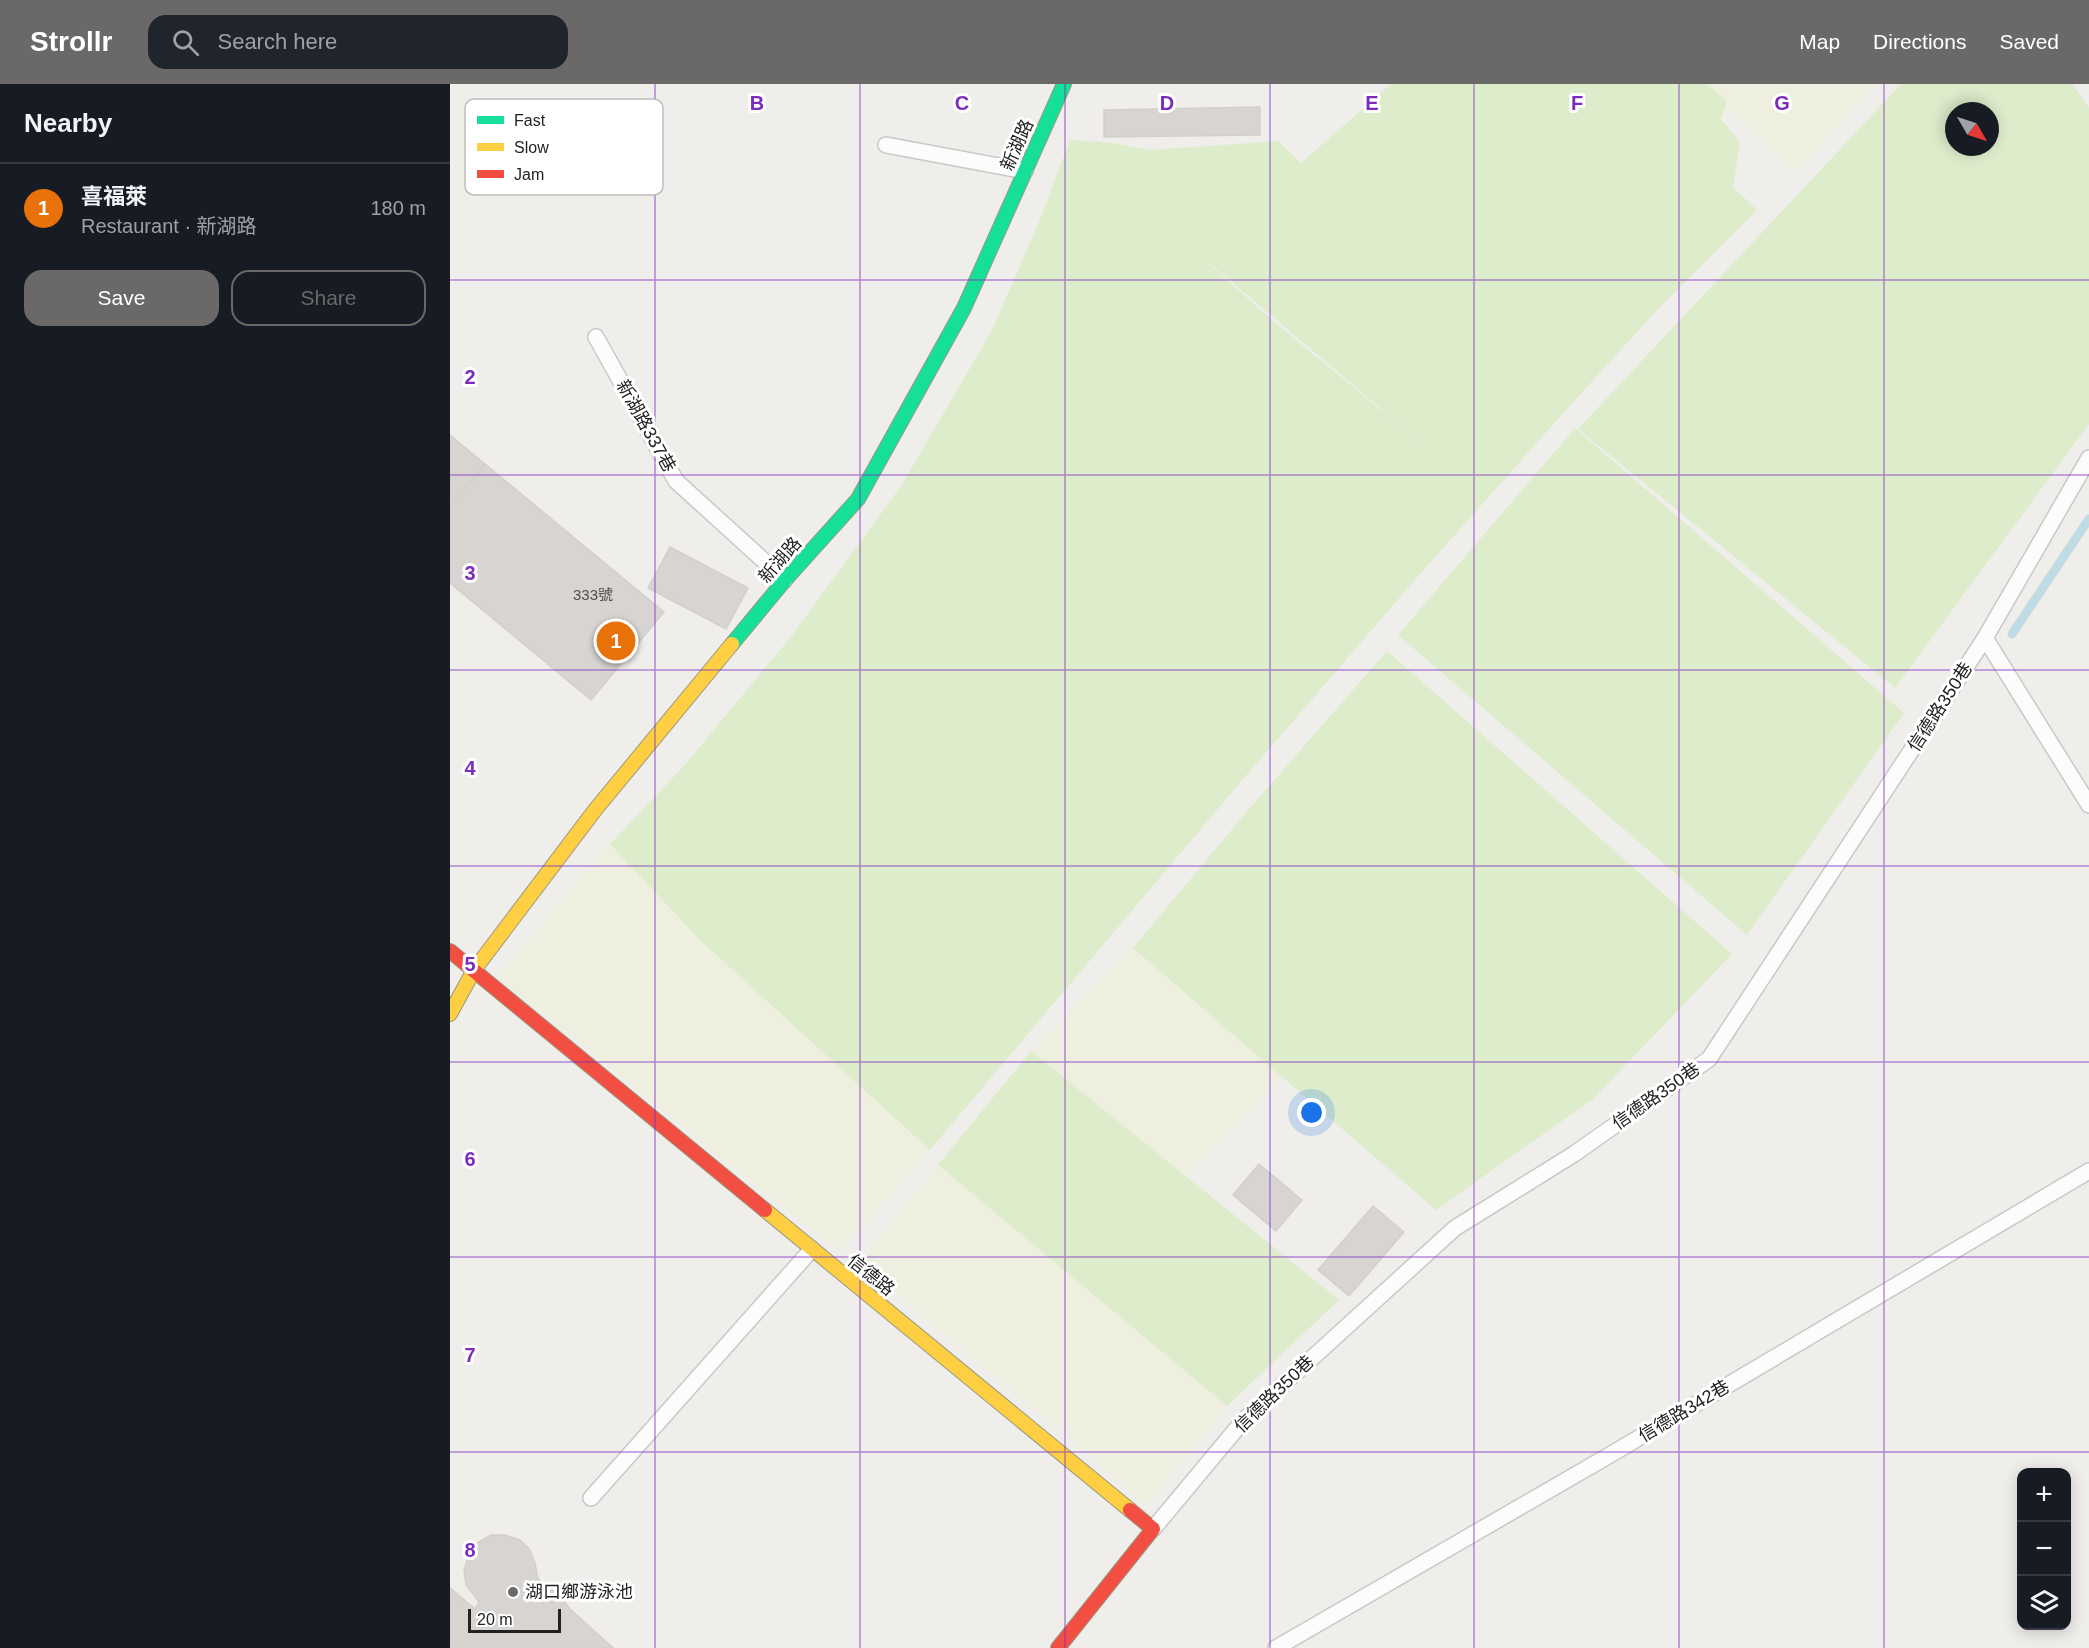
<!DOCTYPE html>
<meta charset="utf-8">
<style>
body{margin:0;font-family:Helvetica,"Noto Sans TC",sans-serif;background:#20242c;color:#f1f3f6}
.controls{position:absolute;right:18px;bottom:18px;display:grid;overflow:hidden;border-radius:12px;box-shadow:0 3px 15px #0003}
.controls button{width:54px;height:54px;display:grid;place-items:center;padding:0;border:0;border-bottom:2px solid #363941;background:#171b24;color:#f1f3f6;font:30px sans-serif}
.compass{position:absolute;left:1495px;top:18px;width:54px;height:54px;border-radius:50%;background:#171b24;box-shadow:0 3px 15px #0003;rotate:129deg}
.scale{position:absolute;left:18px;bottom:15px;width:93px;box-sizing:border-box;padding-left:6px;border:3px solid #222;border-top:0;font-size:16px;line-height:21px;white-space:nowrap;color:#222;-webkit-text-stroke:4px #fff;paint-order:stroke}
.you{position:absolute;left:862px;top:1029px;width:21px;height:21px;margin:-15px;border:4px solid #fff;border-radius:50%;background:#1a73e8;box-shadow:0 0 0 9px #1a73e833}
.badge{display:grid;place-items:center;width:39px;height:39px;border-radius:50%;background:#6a6968;color:#fff;font-size:20px;font-weight:700}
.pin{position:absolute;translate:-50% -50%;border:3px solid #fff;box-shadow:0 2px 6px #0006}
.list{margin:0;padding:0;list-style:none}
h2{display:flex;justify-content:space-between;align-items:center;height:78px;margin:0;padding:0 24px;font-size:26px}
h2 small{font-size:20px;font-weight:400;color:#9ea1a6}
.list li{display:grid;grid-template-columns:39px 1fr auto;gap:18px;align-items:center;box-sizing:border-box;height:90px;padding:0 24px;border-top:2px solid #363941}
.list b{display:block;font-size:22px;white-space:nowrap}
.list p{margin:0;font-size:20px;white-space:nowrap;color:#9ea1a6}
.list em{font-size:20px;font-style:normal;color:#9ea1a6}
.actions{display:flex;gap:12px;padding:18px 24px}
.actions a{flex:1;padding:14px 0;border:2px solid #6a6968;border-radius:18px;text-align:center;font-size:21px;color:#6a6968}
.actions .main{background:#6a6968;color:#fff}
.icon{flex:none;width:33px;height:33px;fill:none;stroke:currentColor;stroke-width:2;stroke-linecap:round;stroke-linejoin:round}
.map{position:relative;flex:none;width:1639px;height:1564px;overflow:hidden}
header{display:flex;align-items:center;gap:36px;box-sizing:border-box;height:84px;padding:0 30px;background:#6a6968;color:#fff}
header strong{font-size:28px}
nav{display:flex;gap:33px;margin-inline-start:auto;font-size:21px}
.search{width:420px;height:54px;background:#20242c;display:flex;align-items:center;gap:15px;box-sizing:border-box;padding:0 21px;border-radius:18px;color:#9ea1a6;font-size:22px}
main{display:flex}
aside{flex:1;background:#171b24}
.map>svg:first-child{display:block}
</style>
<header>
<strong>Strollr</strong>
<div class="search"><svg class="icon" aria-label="search" viewBox="0 0 24 24"><circle cx="10" cy="10" r="6"/><path d="M15 15l6 6"/></svg>Search here</div>
<nav><a>Map</a><a>Directions</a><a>Saved</a></nav>
</header>
<main>
<aside>
<h2>Nearby<small></small></h2>
<ul class="list">
<li><span class="badge" style="background:#e8710a">1</span><div><b>喜福萊</b><p>Restaurant · 新湖路</p></div><em>180 m</em></li>
</ul>
<div class="actions"><a class="main">Save</a><a>Share</a></div>
</aside>
<div class="map">
<svg width="1639" height="1564" viewBox="0 0 1639 1564">
<rect width="100%" height="100%" fill="#f0eeeb"/>
<!-- farmland -->
<path fill="#efefdf" d="M 1253,0 L 1425,0 L 1346,88 Z
M 160,760 L 480,1066 L 389,1168 L 48,893 Z
M 683,864 L 832,993 L 734,1092 L 581,967 Z
M 488,1081 L 777,1322 L 696,1421 L 604,1339 L 409,1179 Z"/>
<!-- grass -->
<path fill="#ddeccb" fill-rule="evenodd" d="M 941,0 L 1257,0 L 1277,17 L 1271,35 L 1290,58 L 1283,103 L 1307,126 L 1208,225 L 1116,326 L 970,490 L 788,701 L 480,1066 L 250,856 L 160,760 L 233,683 L 340,554 L 451,402 L 541,248 L 589,138 L 620,56 L 663,59 L 700,66 L 828,57 L 851,79 ZM 757,178 L 758,178 L 982,368 L 823,237 Z
M 1451,0 L 1622,0 L 1639,24 L 1639,340 L 1445,604 L 1128,345 ZM 1504,27 L 1540,27 L 1540,63 L 1504,63 Z
M 1125,344 L 1454,629 L 1297,851 L 948,551 Z
M 937,567 L 1282,870 L 1143,1015 L 986,1126 L 683,864 L 799,725 Z
M 581,967 L 889,1216 L 777,1322 L 488,1081 Z"/>
<g fill="none" stroke-linecap="round" stroke-linejoin="round">
<!-- stream -->
<path stroke="#bfdbe3" stroke-width="9" d="M 1562,550 L 1639,435"/>
</g>
<!-- building -->
<path fill="#d7d4d2" stroke="#d3d0cc" stroke-width="1.5" d="M 810,23 L 810,51 L 654,53 L 654,26 Z
M 0,351 L 35,380 L 0,423 Z
M 35,380 L 214,528 L 141,616 L 0,499 L 0,423 Z
M 220,463 L 298,504 L 276,545 L 198,504 Z
M 809,1080 L 852,1116 L 826,1147 L 783,1111 Z
M 923,1122 L 954,1148 L 899,1212 L 868,1186 Z
M 41,1451 L 55,1451 L 70,1456 L 80,1466 L 85,1479 L 88,1495 L 111,1513 L 120,1525 L 163,1564 L 0,1564 L 0,1504 L 25,1525 L 29,1518 L 16,1501 L 14,1486 L 18,1473 L 27,1459 Z"/>
<g fill="none" stroke-linecap="round" stroke-linejoin="round">
<defs>
<path id="lane" d="M 436,61 L 575,87
M 146,253 L 226,397 L 335,496
M 1535,554 L 1639,721
M 141,1414 L 362,1165
M 703,1445 L 793,1337 L 1005,1144 L 1124,1070 L 1259,975 L 1535,554 L 1639,374
M 826,1564 L 1165,1368 L 1639,1087"/>
<path id="fast" d="M 282,560 L 335,496 L 408,415 L 514,224 L 614,0"/>
<path id="slow" d="M 0,930 L 24,886 L 145,726 L 282,560
M 315,1126 L 680,1426"/>
<path id="jam" d="M 0,867 L 315,1126
M 608,1564 L 703,1445 L 680,1426"/>
</defs>
<!-- lane casing -->
<use href="#lane" stroke="#c9c8c7" stroke-width="18"/>
<!-- fast casing -->
<use href="#fast" stroke="#999a82" stroke-width="16"/>
<!-- slow casing -->
<use href="#slow" stroke="#999a82" stroke-width="16"/>
<!-- jam casing -->
<use href="#jam" stroke="#999a82" stroke-width="16"/>
<!-- lane -->
<use href="#lane" stroke="#fdfcfc" stroke-width="15"/>
<!-- fast -->
<use href="#fast" stroke="#16e098" stroke-width="14"/>
<!-- slow -->
<use href="#slow" stroke="#ffcf43" stroke-width="14"/>
<!-- jam -->
<use href="#jam" stroke="#f24e42" stroke-width="14"/>
</g>
<!-- grid -->
<path fill="none" stroke="#7b2cbf" stroke-width="1.5" stroke-opacity="0.55" d="M 205,0 L 205,1564M 410,0 L 410,1564M 615,0 L 615,1564M 820,0 L 820,1564M 1024,0 L 1024,1564M 1229,0 L 1229,1564M 1434,0 L 1434,1564M 0,196 L 1639,196M 0,391 L 1639,391M 0,586 L 1639,586M 0,782 L 1639,782M 0,978 L 1639,978M 0,1173 L 1639,1173M 0,1368 L 1639,1368"/>
<!-- markers -->
<circle fill="#6a6968" stroke="#fff" stroke-width="2" cx="63" cy="1508" r="6"/>
<g text-anchor="middle" stroke-width="6" stroke-linejoin="round" paint-order="stroke">
<!-- number labels -->
<g font-size="15" fill="#4f4e4e">
<text x="143" y="516">333號</text>
</g>
<!-- street labels -->
<g font-size="18" fill="#222" stroke="#fff">
<text transform="translate(567 61) rotate(-66)" y="6">新湖路</text>
<text transform="translate(196 342) rotate(61)" y="6">新湖路337巷</text>
<text transform="translate(330 476) rotate(-49)" y="6">新湖路</text>
<text transform="translate(1490 623) rotate(-57)" y="6">信德路350巷</text>
<text transform="translate(1206 1012) rotate(-35)" y="6">信德路350巷</text>
<text transform="translate(421 1191) rotate(39)" y="6">信德路</text>
<text transform="translate(824 1310) rotate(-44)" y="6">信德路350巷</text>
<text transform="translate(1234 1327) rotate(-31)" y="6">信德路342巷</text>
</g>
<!-- poi labels -->
<g font-size="18" fill="#222" stroke="#fff" text-anchor="start">
<text x="75" y="1514">湖口鄉游泳池</text>
</g>
</g>
<!-- legend -->
<rect x="15" y="15" width="198" height="96" rx="9" fill="#fff" stroke="#bdbdbd" stroke-width="1.5"/>
<rect x="27" y="32" width="27" height="8" fill="#16e098"/>
<rect x="27" y="59" width="27" height="8" fill="#ffcf43"/>
<rect x="27" y="86" width="27" height="8" fill="#f24e42"/>
<g font-size="16" fill="#222">
<text x="64" y="42">Fast</text>
<text x="64" y="69">Slow</text>
<text x="64" y="96">Jam</text>
</g>
<g font-size="20" text-anchor="middle" font-weight="bold" fill="#7b2cbf" stroke="#fff" stroke-width="6" stroke-linejoin="round" paint-order="stroke">
<text x="307" y="26">B</text>
<text x="512" y="26">C</text>
<text x="717" y="26">D</text>
<text x="922" y="26">E</text>
<text x="1127" y="26">F</text>
<text x="1332" y="26">G</text>
<text x="20" y="300">2</text>
<text x="20" y="496">3</text>
<text x="20" y="691">4</text>
<text x="20" y="887">5</text>
<text x="20" y="1082">6</text>
<text x="20" y="1278">7</text>
<text x="20" y="1473">8</text>
</g>
</svg>
<div class="controls">
<button>+</button>
<button>−</button>
<button><svg class="icon" aria-label="layers" viewBox="0 0 24 24"><path d="M12 4l9 5-9 5-9-5zM3 14l9 5 9-5"/></svg></button>
</div>
<svg class="compass" viewBox="-18 -18 36 36"><path d="M0-13l5 13h-10z" fill="#e53935"/><path d="M0 13l5-13h-10z" fill="#9ea1a6"/></svg>
<div class="scale">20 m</div>
<div class="you"></div>
<div class="pin badge" style="left:166px;top:557px;background:#e8710a">1</div>
</div>
</main>
